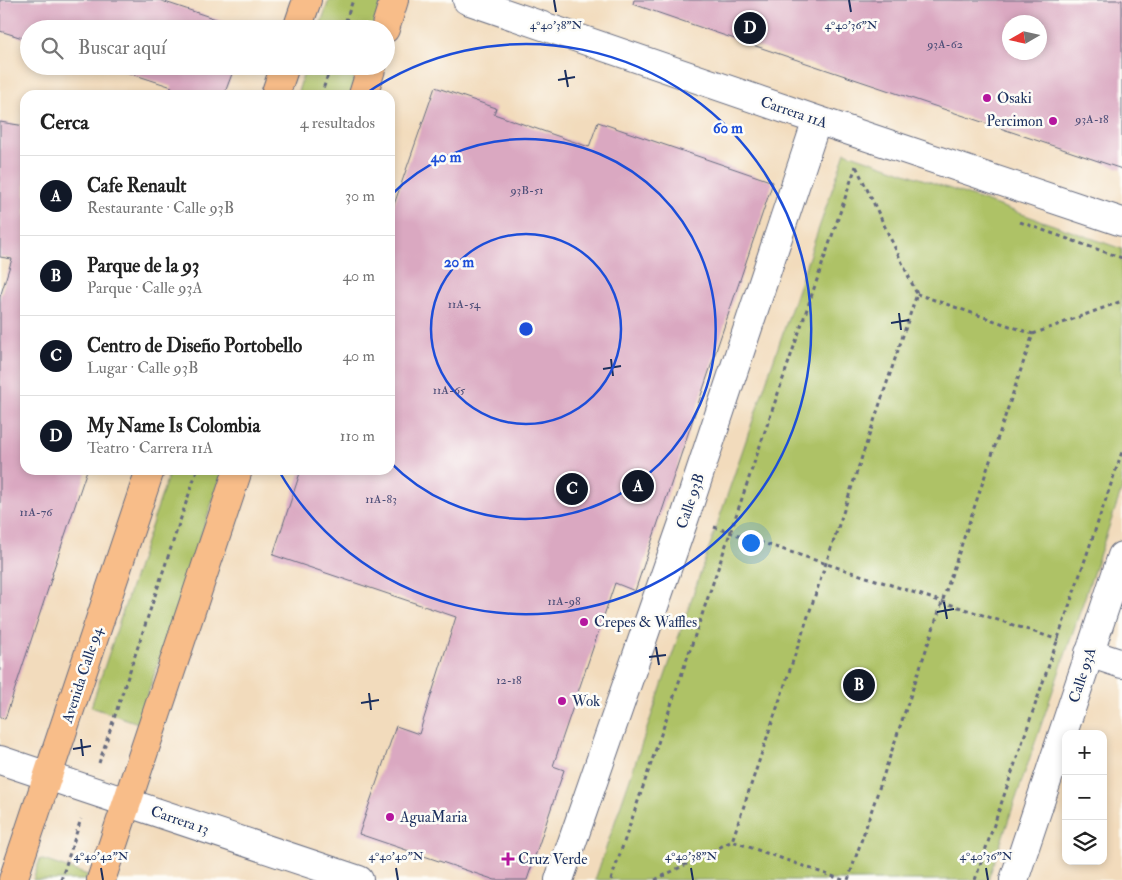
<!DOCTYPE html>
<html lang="es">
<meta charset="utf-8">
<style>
body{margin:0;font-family:"IM FELL Double Pica",serif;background:#f2f2f2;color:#222}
.controls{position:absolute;right:15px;bottom:15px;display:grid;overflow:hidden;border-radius:10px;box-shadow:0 2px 8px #0003}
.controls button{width:45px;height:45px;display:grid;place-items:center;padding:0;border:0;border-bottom:1px solid #e0e0e0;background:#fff;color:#222;font:25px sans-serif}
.compass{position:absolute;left:1002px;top:15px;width:45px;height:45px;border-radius:50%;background:#fff;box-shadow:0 2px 8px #0003;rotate:261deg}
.you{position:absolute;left:750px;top:542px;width:18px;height:18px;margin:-12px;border:4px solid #fff;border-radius:50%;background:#1a73e8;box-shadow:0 0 0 8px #1a73e833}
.badge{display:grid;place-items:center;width:32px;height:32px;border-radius:50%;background:#111827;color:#fff;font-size:16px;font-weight:700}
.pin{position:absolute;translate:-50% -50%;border:2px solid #fff;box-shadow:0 1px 5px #0006}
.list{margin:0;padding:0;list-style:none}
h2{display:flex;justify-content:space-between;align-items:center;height:65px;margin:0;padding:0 20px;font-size:21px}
h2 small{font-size:16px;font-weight:400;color:#767676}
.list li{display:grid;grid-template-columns:32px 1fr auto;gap:15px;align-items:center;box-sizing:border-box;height:80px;padding:0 20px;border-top:1px solid #e0e0e0}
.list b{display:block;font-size:19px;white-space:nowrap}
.list p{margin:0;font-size:16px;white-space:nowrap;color:#767676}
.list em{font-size:16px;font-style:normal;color:#767676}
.icon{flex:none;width:28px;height:28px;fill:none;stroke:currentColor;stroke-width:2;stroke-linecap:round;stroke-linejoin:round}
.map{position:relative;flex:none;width:1122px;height:880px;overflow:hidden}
.search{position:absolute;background:#fff;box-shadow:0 2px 8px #0003;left:20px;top:20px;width:375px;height:55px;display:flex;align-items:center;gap:12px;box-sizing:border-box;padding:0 18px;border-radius:28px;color:#767676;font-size:19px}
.panel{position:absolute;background:#fff;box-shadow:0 2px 8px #0003;left:20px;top:90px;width:375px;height:385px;border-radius:15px}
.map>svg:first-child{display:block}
</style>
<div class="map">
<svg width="1122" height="880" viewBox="0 0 1122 880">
<rect width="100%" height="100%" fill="#fdfcf7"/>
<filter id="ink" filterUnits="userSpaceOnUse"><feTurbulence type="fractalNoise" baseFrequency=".02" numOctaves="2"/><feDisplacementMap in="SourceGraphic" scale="10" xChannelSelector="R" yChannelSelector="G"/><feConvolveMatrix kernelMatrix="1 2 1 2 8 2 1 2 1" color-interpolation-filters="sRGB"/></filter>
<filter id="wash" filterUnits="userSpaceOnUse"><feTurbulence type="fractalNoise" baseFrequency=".0096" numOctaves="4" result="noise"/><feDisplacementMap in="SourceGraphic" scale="20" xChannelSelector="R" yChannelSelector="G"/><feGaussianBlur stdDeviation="1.12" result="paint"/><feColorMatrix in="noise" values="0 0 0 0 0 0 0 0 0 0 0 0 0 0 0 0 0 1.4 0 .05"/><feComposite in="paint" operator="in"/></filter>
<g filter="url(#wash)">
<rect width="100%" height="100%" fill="#f2dbbc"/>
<!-- green -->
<path fill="#aec266" stroke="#647862" d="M 329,0 L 382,0 L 372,29 L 319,29 Z
M 306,66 L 359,66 L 350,95 L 297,95 Z
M 845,152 L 1122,249 L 1122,489 L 988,880 L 595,880 Z
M 170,470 L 223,470 L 138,723 L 91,707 Z
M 40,859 L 88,875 L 86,880 L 33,880 Z"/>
<g id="blocks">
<!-- building -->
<path fill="#daa8c1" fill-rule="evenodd" d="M 0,0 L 159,0 L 246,29 L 29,29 L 29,40 L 0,31 Z
M 634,0 L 1122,0 L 1122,169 L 714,32 L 633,4 ZM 1010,22 L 1040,22 L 1040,52 L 1010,52 Z
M 108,66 L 235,66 L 224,95 L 169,95 L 172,87 Z
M 435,87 L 496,108 L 494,114 L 589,147 L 598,122 L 773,182 L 635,591 L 615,583 L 553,766 L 564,770 L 527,880 L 495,880 L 359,834 L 396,726 L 419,734 L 456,617 L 273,555 L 301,470 L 390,470 L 390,216 Z
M 0,122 L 25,126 L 25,470 L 87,470 L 52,574 L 53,574 L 5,719 L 0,718 L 0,297 L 12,259 L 0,257 Z"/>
</g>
</g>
<g filter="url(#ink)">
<use href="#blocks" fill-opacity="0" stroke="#666b7f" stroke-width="1"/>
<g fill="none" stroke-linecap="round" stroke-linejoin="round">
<defs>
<path id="minor" d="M 467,0 L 817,120 L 1122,222
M 1089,653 L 1122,664
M 0,760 L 359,880
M 559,880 L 685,517 L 817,120
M 1014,880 L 1122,556"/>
<path id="major" d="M 297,29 L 307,0
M 385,29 L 394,0
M 275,95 L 285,66
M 363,95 L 372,66
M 13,880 L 150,470
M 101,880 L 238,470"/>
</defs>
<!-- minor casing -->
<use href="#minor" stroke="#666b7f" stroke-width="30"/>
<!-- major casing -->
<use href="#major" stroke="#666b7f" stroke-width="30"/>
<!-- path -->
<path stroke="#666b7f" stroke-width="3" stroke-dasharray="4 4" stroke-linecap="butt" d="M 343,29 L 353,0
M 321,95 L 331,66
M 1020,222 L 1122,258
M 1033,334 L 1122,301
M 714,527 L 1059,640
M 99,763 L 197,470
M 61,880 L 81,819
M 611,880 L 856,166
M 655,880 L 732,841
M 843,880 L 732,841 L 917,294 L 855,164
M 848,880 L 1033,334 L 917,294
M 975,880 L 1122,452"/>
<!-- minor -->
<use href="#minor" stroke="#fff" stroke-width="28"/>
<!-- major -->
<use href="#major" stroke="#f8bd89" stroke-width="28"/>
</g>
</g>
<!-- ticks -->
<path fill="none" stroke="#1b2f5e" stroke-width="2" d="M 554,0 L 556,12M 849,0 L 851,12M 565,70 L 568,87M 558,80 L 575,77M 899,313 L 901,330M 891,323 L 909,320M 611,359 L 613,376M 603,369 L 621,366M 944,602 L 947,619M 937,612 L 954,609M 656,647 L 659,665M 649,657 L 666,655M 369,693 L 371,710M 361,703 L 379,700M 81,739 L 83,756M 73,749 L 91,746M 101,868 L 103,880M 396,868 L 398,880M 691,868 L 693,880M 986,868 L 988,880"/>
<!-- distance rings -->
<g fill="none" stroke="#1d4ed8" stroke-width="2.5">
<circle cx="526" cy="329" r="95"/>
<path d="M390 196A190 190 0 1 1 390 462"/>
<path d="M365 94A285 285 0 1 1 279 471"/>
</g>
<!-- markers -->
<g fill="#b5179e" stroke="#fdfcf7" stroke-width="2">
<circle cx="987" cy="98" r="5"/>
<circle cx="1053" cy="121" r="5"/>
<circle cx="584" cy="622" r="5"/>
<circle cx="562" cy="701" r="5"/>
<circle cx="390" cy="817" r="5"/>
<path d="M505.5 851.5h5v5h5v5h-5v5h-5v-5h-5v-5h5z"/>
</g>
<g text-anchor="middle" stroke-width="5" stroke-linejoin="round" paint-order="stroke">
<!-- number labels -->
<g font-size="12" fill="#4b4d77">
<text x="945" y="48">93A-62</text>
<text x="1092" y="123">93A-18</text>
<text x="527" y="194">93B-51</text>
<text x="464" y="308">11A-54</text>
<text x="449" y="394">11A-65</text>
<text x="381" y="503">11A-83</text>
<text x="36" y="516">11A-76</text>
<text x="564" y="605">11A-98</text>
<text x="509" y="684">12-18</text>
</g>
<!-- poi labels -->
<g font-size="15" fill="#1b2f5e" stroke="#fdfcf7" text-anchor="start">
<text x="997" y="103">Osaki</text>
<text x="1043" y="126" text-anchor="end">Percimon</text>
<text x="594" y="627">Crepes &amp; Waffles</text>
<text x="572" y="706">Wok</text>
<text x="400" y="822">AguaMaria</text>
<text x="518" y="864">Cruz Verde</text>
</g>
<!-- street labels -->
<g font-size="15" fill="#1b2f5e" stroke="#fdfcf7">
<text transform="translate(794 112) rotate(19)" y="5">Carrera 11A</text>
<text transform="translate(690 501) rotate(-71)" y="5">Calle 93B</text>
<text transform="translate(82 675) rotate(-72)" y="5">Avenida Calle 94</text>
<text transform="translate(1082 675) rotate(-72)" y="5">Calle 93A</text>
<text transform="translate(180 820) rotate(19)" y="5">Carrera 13</text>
</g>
</g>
<g font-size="12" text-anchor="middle" fill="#1b2f5e" stroke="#fdfcf7" stroke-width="5" stroke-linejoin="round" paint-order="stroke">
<text x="556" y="29">4°40'38"N</text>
<text x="851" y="29">4°40'36"N</text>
<text x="101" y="860">4°40'42"N</text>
<text x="396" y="860">4°40'40"N</text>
<text x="691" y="860">4°40'38"N</text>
<text x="986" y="860">4°40'36"N</text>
</g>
<circle cx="526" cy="329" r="8" fill="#1d4ed8" stroke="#fdfcf7" stroke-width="2.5"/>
<g font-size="15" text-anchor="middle" font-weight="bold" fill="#1d4ed8" stroke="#fdfcf7" stroke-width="5" stroke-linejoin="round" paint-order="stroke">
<text x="728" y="133">60 m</text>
<text x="446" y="162">40 m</text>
<text x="459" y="267">20 m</text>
</g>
</svg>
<div class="controls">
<button>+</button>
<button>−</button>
<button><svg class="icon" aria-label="layers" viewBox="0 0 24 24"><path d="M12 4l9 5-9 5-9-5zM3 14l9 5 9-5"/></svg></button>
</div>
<svg class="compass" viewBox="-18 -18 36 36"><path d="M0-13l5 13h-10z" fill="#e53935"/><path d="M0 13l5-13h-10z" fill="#767676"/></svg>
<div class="you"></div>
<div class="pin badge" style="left:638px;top:486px">A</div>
<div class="pin badge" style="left:859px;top:685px">B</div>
<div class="pin badge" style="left:572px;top:489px">C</div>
<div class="pin badge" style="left:750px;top:28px">D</div>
<div class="search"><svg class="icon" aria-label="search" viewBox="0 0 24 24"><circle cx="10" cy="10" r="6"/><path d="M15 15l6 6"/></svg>Buscar aquí</div>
<section class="panel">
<h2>Cerca<small>4 resultados</small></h2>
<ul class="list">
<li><span class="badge">A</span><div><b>Cafe Renault</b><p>Restaurante · Calle 93B</p></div><em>30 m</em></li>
<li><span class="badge">B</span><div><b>Parque de la 93</b><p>Parque · Calle 93A</p></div><em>40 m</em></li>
<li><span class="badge">C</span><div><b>Centro de Diseño Portobello</b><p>Lugar · Calle 93B</p></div><em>40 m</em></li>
<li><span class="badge">D</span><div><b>My Name Is Colombia</b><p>Teatro · Carrera 11A</p></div><em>110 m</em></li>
</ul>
</section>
</div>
